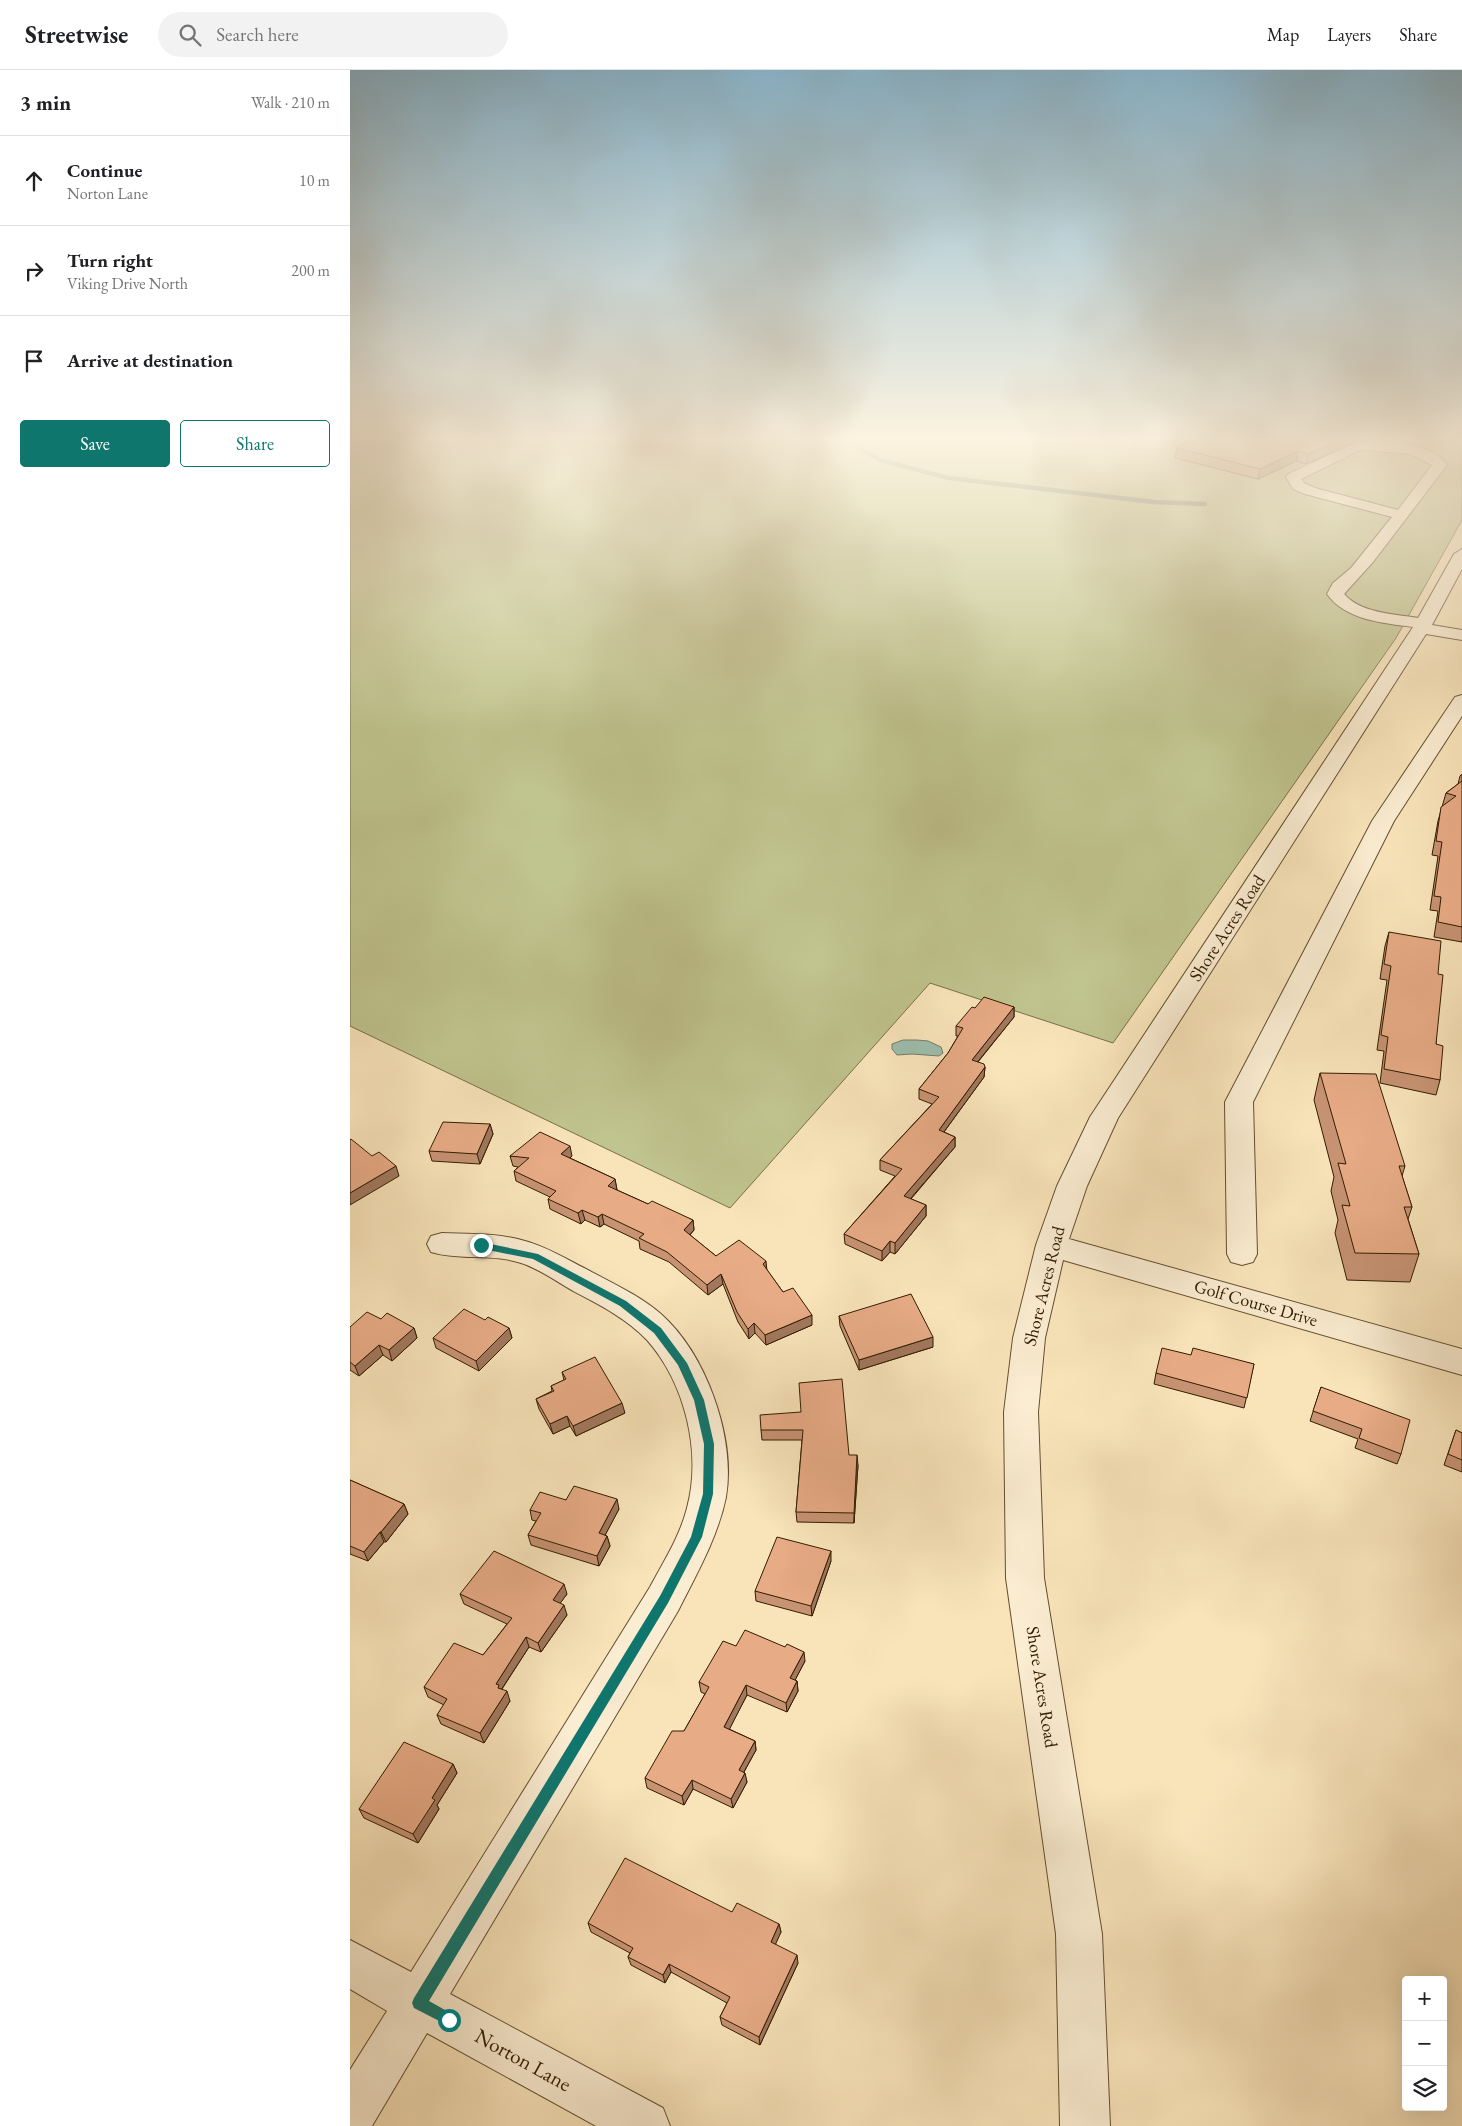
<!DOCTYPE html>
<meta charset="utf-8">
<style>
body{margin:0;font-family:"EB Garamond",serif;background:#f2f2f2;color:#202124}
.controls{position:absolute;right:15px;bottom:15px;display:grid;overflow:hidden;border-radius:5px;box-shadow:0 5px 20px #0002}
.controls button{width:45px;height:45px;display:grid;place-items:center;padding:0;border:0;border-bottom:1px solid #e0e0e0;background:#fff;color:#202124;font:25px sans-serif}
.stop{position:absolute;width:15px;height:15px;margin:-11px;border:4px solid #0f766e;border-radius:50%;background:#fff}
.stop.end{background:#0f766e;border-color:#fff;box-shadow:0 1px 5px #0008}
.list{margin:0;padding:0;list-style:none}
h2{display:flex;justify-content:space-between;align-items:center;height:65px;margin:0;padding:0 20px;font-size:21px}
h2 small{font-size:16px;font-weight:400;color:#757577}
.list li{display:grid;grid-template-columns:32px 1fr auto;gap:15px;align-items:center;box-sizing:border-box;height:90px;padding:0 20px;border-top:1px solid #e0e0e0}
.list b{display:block;font-size:19px;white-space:nowrap}
.list p{margin:0;font-size:16px;white-space:nowrap;color:#757577}
.list em{font-size:16px;font-style:normal;color:#757577}
.actions{display:flex;gap:10px;padding:15px 20px}
.actions a{flex:1;padding:11px 0;border:1px solid #0f766e;border-radius:5px;text-align:center;font-size:18px;color:#0f766e}
.actions .main{background:#0f766e;color:#fff}
.icon{flex:none;width:28px;height:28px;fill:none;stroke:currentColor;stroke-width:2;stroke-linecap:round;stroke-linejoin:round}
.map{position:relative;flex:none;width:1112px;height:2056px;overflow:hidden}
header{display:flex;align-items:center;gap:30px;box-sizing:border-box;height:70px;padding:0 25px;background:#fff;border-bottom:1px solid #e0e0e0}
header strong{font-size:24px}
nav{display:flex;gap:28px;margin-inline-start:auto;font-size:18px}
.search{width:350px;height:45px;background:#f2f2f2;display:flex;align-items:center;gap:12px;box-sizing:border-box;padding:0 18px;border-radius:28px;color:#757577;font-size:19px}
main{display:flex}
aside{flex:1;background:#fff}
.map>svg:first-child{display:block}
</style>
<header>
<strong>Streetwise</strong>
<div class="search"><svg class="icon" aria-label="search" viewBox="0 0 24 24"><circle cx="10" cy="10" r="6"/><path d="M15 15l6 6"/></svg>Search here</div>
<nav><a>Map</a><a>Layers</a><a>Share</a></nav>
</header>
<main>
<aside>
<h2>3 min<small>Walk · 210 m</small></h2>
<ul class="list">
<li><svg class="icon" aria-label="ahead" viewBox="0 0 24 24"><path d="M12 20V5M6 11l6-6 6 6"/></svg><div><b>Continue</b><p>Norton Lane</p></div><em>10 m</em></li>
<li><svg class="icon" aria-label="right" viewBox="0 0 24 24"><path d="M7 20v-9h11M14 6l5 5-5 5"/></svg><div><b>Turn right</b><p>Viking Drive North</p></div><em>200 m</em></li>
<li><svg class="icon" aria-label="arrive" viewBox="0 0 24 24"><path d="M6 21V4h12l-3 4 3 4H6"/></svg><div><b>Arrive at destination</b></div></li>
</ul>
<div class="actions"><a class="main">Save</a><a>Share</a></div>
</aside>
<div class="map">
<svg width="1112" height="2056" viewBox="0 0 1112 2056">
<rect width="100%" height="100%" fill="#f9e4ba"/>
<filter id="stains"><feTurbulence type="fractalNoise" baseFrequency=".004" numOctaves="4"/><feColorMatrix values="0 0 0 0 .2 0 0 0 0 .09 0 0 0 0 .02 0 0 0 .5 -.17"/></filter>
<radialGradient id="worn" r=".72"><stop offset=".6" stop-color="#630" stop-opacity="0"/><stop offset="1" stop-color="#630" stop-opacity=".3"/></radialGradient>
<!-- green -->
<path fill="#c0c48e" stroke="#797047" d="M 0,370 L 1098,370 L 1112,375 L 1112,450 L 1046,568 L 763,973 L 580,913 L 380,1138 L 0,956 Z"/>
<!-- water -->
<path fill="#9ebfaf" stroke="#737e69" d="M 567,970 L 578,971 L 591,977 L 593,983 L 589,986 L 562,984 L 547,985 L 542,979 L 542,974 L 553,970 Z"/>
<g fill="none" stroke-linecap="round" stroke-linejoin="round">
<!-- stream -->
<path stroke="#737e69" stroke-width="4.5" d="M 497,370 L 530,390 L 599,408 L 804,432 L 855,434"/>
<defs>
<path id="minor" d="M 1101,370 L 1112,370 L 1112,375 L 1103,373 Z
M 1005,373 C 1032,370 1079,370 1097,395 L 1023,492 L 994,524 C 1010,543 1044,544 1068,548 L 1104,484 L 1112,479 L 1112,499 L 1082,555 L 1112,560 L 1112,570 L 1076,564 L 768,1048 L 737,1116 L 719,1169 L 1112,1279 L 1112,1305 L 713,1190 L 695,1268 L 688,1342 L 694,1508 L 752,1864 L 760,2056 L 710,2056 L 706,1864 L 656,1508 L 654,1342 L 663,1268 L 686,1175 L 707,1116 L 740,1047 L 1063,557 C 1033,553 995,550 977,524 L 983,513 L 1001,498 L 1042,447 L 955,424 L 943,419 L 936,407 L 938,404 ZM 1014,380 L 1060,384 L 1082,395 L 1048,440 L 965,418 L 954,413 L 951,409 L 1008,381 Z
M 1112,625 L 1112,646 L 1044,751 L 903,1032 L 907,1184 L 903,1192 L 892,1195 L 881,1192 L 877,1184 L 875,1032 L 1022,751 L 1105,627 Z
M 92,1163 C 120,1164 148,1163 175,1171 C 197,1177 216,1189 236,1199 C 262,1213 289,1225 311,1244 C 356,1284 386,1367 376,1427 C 368,1467 346,1505 328,1541 L 100,1924 L 313,2038 L 320,2056 L 246,2056 L 77,1963 L 22,2056 L 0,2056 L 0,2000 L 37,1941 L 0,1919 L 0,1870 L 61,1902 L 300,1517 C 314,1491 330,1466 337,1438 C 352,1382 335,1313 297,1270 C 277,1249 250,1235 225,1222 C 207,1212 190,1199 171,1193 C 142,1183 110,1191 81,1182 L 77,1174 L 81,1166 Z"/>
</defs>
<!-- minor casing -->
<use href="#minor" stroke="#644e2e" stroke-width="2"/>
<!-- minor -->
<use href="#minor" fill="#fbedd2" fill-rule="evenodd"/>
</g>
<!-- wall -->
<path fill="#c79373" stroke="#321c00" d="M 1010,370 L 956,394 L 946,391 L 908,409 L 825,388 L 827,378 Z
M 1112,704 L 1112,872 L 1084,867 L 1088,841 L 1080,840 L 1088,786 L 1082,785 L 1088,751 L 1096,723 L 1108,714 L 1110,706 Z
M 1039,862 L 1088,904 L 1086,974 L 1090,1010 L 1086,1025 L 1030,1013 L 1034,981 L 1027,980 L 1037,910 L 1030,909 L 1035,876 Z
M 664,937 L 664,947 L 628,992 L 635,997 L 634,1007 L 594,1062 L 605,1067 L 605,1077 L 561,1129 L 576,1135 L 576,1146 L 545,1184 L 540,1182 L 532,1191 L 495,1174 L 494,1164 L 545,1106 L 530,1100 L 530,1090 L 582,1034 L 569,1029 L 569,1019 L 598,983 L 608,966 L 606,966 L 606,956 L 625,938 Z
M 970,1003 L 1055,1096 L 1052,1106 L 1062,1137 L 1058,1149 L 1069,1184 L 1060,1212 L 997,1210 L 985,1163 L 988,1150 L 981,1121 L 984,1107 L 964,1030 Z
M 140,1054 L 143,1064 L 130,1094 L 82,1091 L 79,1081 Z
M 160,1086 L 222,1086 L 220,1088 L 265,1109 L 267,1120 L 298,1134 L 343,1150 L 344,1160 L 340,1165 L 366,1186 L 417,1200 L 433,1222 L 462,1255 L 416,1275 L 405,1263 L 399,1269 L 388,1252 L 373,1214 L 358,1225 L 319,1192 L 290,1179 L 289,1171 L 254,1154 L 250,1157 L 235,1150 L 231,1154 L 200,1139 L 198,1129 L 200,1127 L 166,1111 L 164,1101 L 168,1097 L 163,1096 Z
M 489,1246 L 583,1277 L 509,1300 L 490,1256 Z
M 31,1249 L 64,1258 L 67,1268 L 42,1291 L 33,1285 L 9,1306 L 0,1300 L 0,1257 Z
M 135,1250 L 159,1258 L 162,1268 L 129,1301 L 86,1278 L 83,1268 Z
M 841,1285 L 904,1294 L 894,1338 L 804,1314 L 806,1303 Z
M 212,1302 L 275,1343 L 226,1366 L 220,1356 L 203,1364 L 189,1339 L 186,1329 L 202,1321 L 201,1316 L 214,1310 Z
M 971,1317 L 1051,1384 L 1047,1394 L 1005,1378 L 1008,1369 L 960,1351 Z
M 451,1342 L 499,1385 L 508,1395 L 504,1453 L 447,1452 L 446,1442 L 452,1370 L 412,1370 L 411,1360 Z
M 1106,1360 L 1112,1363 L 1112,1402 L 1094,1395 Z
M 0,1410 L 54,1434 L 58,1444 L 36,1472 L 34,1472 L 18,1491 L 0,1484 Z
M 216,1430 L 269,1439 L 255,1465 L 257,1466 L 260,1476 L 249,1496 L 181,1475 L 178,1465 L 186,1451 L 182,1450 L 180,1440 Z
M 481,1491 L 462,1546 L 406,1531 L 405,1521 Z
M 110,1524 L 217,1524 L 210,1533 L 217,1545 L 191,1582 L 179,1577 L 152,1619 L 160,1631 L 134,1673 L 91,1654 L 87,1645 L 94,1635 L 78,1627 L 74,1617 L 133,1585 L 157,1554 L 114,1534 Z
M 386,1576 L 455,1591 L 445,1610 L 447,1611 L 448,1621 L 437,1642 L 397,1625 L 379,1659 L 405,1671 L 406,1680 L 394,1702 L 397,1712 L 383,1738 L 343,1719 L 334,1735 L 297,1718 L 295,1708 L 334,1661 L 355,1624 L 351,1622 L 349,1612 Z
M 103,1694 L 107,1703 L 87,1735 L 89,1739 L 68,1773 L 14,1748 L 9,1739 Z
M 382,1842 L 429,1854 L 431,1862 L 425,1874 L 448,1893 L 410,1975 L 372,1955 L 370,1947 L 377,1933 L 321,1902 L 315,1913 L 281,1895 L 278,1887 L 280,1883 L 241,1862 L 238,1853 Z"/>
<!-- shaded-wall -->
<path fill="#a2785e" stroke="#321c00" d="M 989,370 L 1010,370 L 956,394 L 958,384 Z
M 948,381 L 946,391 L 908,409 L 910,399 Z
M 664,937 L 664,947 L 621,1000 L 622,990 Z
M 635,997 L 634,1007 L 588,1070 L 589,1060 Z
M 140,1054 L 143,1064 L 130,1094 L 127,1084 Z
M 605,1067 L 605,1077 L 554,1136 L 554,1126 Z
M 220,1076 L 222,1086 L 213,1094 L 211,1084 Z
M 46,1096 L 49,1106 L 0,1135 L 0,1123 Z
M 265,1109 L 267,1120 L 260,1126 L 258,1116 Z
M 576,1135 L 576,1146 L 545,1184 L 545,1173 Z
M 232,1140 L 235,1150 L 231,1154 L 228,1143 Z
M 252,1144 L 254,1154 L 250,1157 L 248,1147 Z
M 343,1150 L 344,1160 L 335,1170 L 334,1160 Z
M 540,1171 L 540,1182 L 532,1191 L 532,1181 Z
M 416,1191 L 417,1201 L 413,1194 Z
M 371,1204 L 373,1214 L 358,1225 L 357,1215 Z
M 462,1245 L 462,1255 L 416,1275 L 415,1265 Z
M 404,1253 L 405,1263 L 399,1269 L 398,1259 Z
M 64,1258 L 67,1268 L 42,1291 L 39,1280 Z
M 159,1258 L 162,1268 L 129,1301 L 126,1291 Z
M 583,1267 L 583,1277 L 509,1300 L 509,1290 Z
M 29,1275 L 33,1285 L 9,1306 L 5,1296 Z
M 272,1333 L 275,1343 L 226,1366 L 223,1356 Z
M 217,1346 L 220,1356 L 203,1364 L 200,1354 Z
M 507,1385 L 508,1395 L 504,1453 L 504,1443 Z
M 267,1429 L 269,1439 L 251,1473 L 249,1463 Z
M 54,1434 L 58,1444 L 36,1472 L 31,1462 Z
M 30,1462 L 34,1472 L 18,1491 L 14,1482 Z
M 257,1466 L 260,1476 L 249,1496 L 247,1486 Z
M 481,1481 L 481,1491 L 462,1546 L 461,1536 Z
M 214,1514 L 217,1524 L 206,1539 L 203,1530 Z
M 214,1535 L 217,1545 L 191,1582 L 188,1573 Z
M 176,1567 L 179,1577 L 151,1620 L 151,1627 L 146,1614 Z
M 454,1582 L 455,1591 L 441,1618 L 440,1608 Z
M 447,1611 L 448,1621 L 437,1642 L 436,1633 Z
M 396,1615 L 397,1625 L 376,1666 L 374,1657 Z
M 157,1621 L 160,1631 L 134,1673 L 130,1663 Z
M 405,1671 L 406,1680 L 390,1709 L 389,1700 Z
M 103,1694 L 107,1703 L 87,1735 L 89,1739 L 68,1773 L 63,1764 L 82,1728 Z
M 395,1703 L 397,1712 L 383,1738 L 381,1729 Z
M 342,1710 L 343,1719 L 334,1735 L 332,1726 Z
M 429,1854 L 431,1862 L 423,1880 L 421,1872 Z
M 447,1885 L 448,1893 L 410,1975 L 409,1967 Z
M 319,1894 L 321,1902 L 315,1913 L 313,1905 Z"/>
<!-- building -->
<path fill="#e7ab86" stroke="#321c00" d="M 845,370 L 989,370 L 958,384 L 948,381 L 910,399 L 827,378 Z
M 1112,711 L 1112,857 L 1088,852 L 1091,827 L 1084,826 L 1092,772 L 1086,771 L 1091,737 L 1106,726 L 1096,723 Z
M 1039,862 L 1091,871 L 1088,904 L 1093,905 L 1086,974 L 1093,976 L 1090,1010 L 1034,999 L 1038,967 L 1031,965 L 1041,896 L 1034,894 Z
M 634,927 L 664,937 L 622,990 L 634,994 L 635,997 L 589,1060 L 605,1067 L 554,1126 L 576,1135 L 545,1173 L 540,1171 L 532,1181 L 494,1164 L 552,1099 L 530,1090 L 589,1027 L 569,1019 L 598,983 L 613,958 L 606,956 L 622,937 L 625,938 Z
M 970,1003 L 1026,1004 L 1055,1096 L 1049,1096 L 1062,1137 L 1054,1137 L 1069,1184 L 1005,1183 L 992,1135 L 1000,1136 L 988,1093 L 996,1094 Z
M 93,1052 L 140,1054 L 127,1084 L 79,1081 Z
M 190,1062 L 220,1076 L 211,1084 L 265,1109 L 258,1116 L 298,1134 L 302,1131 L 343,1150 L 334,1160 L 366,1186 L 389,1170 L 416,1191 L 413,1194 L 433,1222 L 443,1218 L 462,1245 L 415,1265 L 404,1253 L 398,1259 L 387,1242 L 371,1204 L 357,1215 L 317,1182 L 289,1168 L 294,1164 L 252,1144 L 248,1147 L 232,1140 L 228,1143 L 198,1129 L 206,1121 L 164,1101 L 179,1088 L 160,1086 Z
M 1,1069 L 22,1086 L 29,1082 L 46,1096 L 0,1123 L 0,1070 Z
M 561,1224 L 583,1267 L 509,1290 L 489,1246 Z
M 114,1239 L 135,1250 L 138,1247 L 159,1258 L 126,1291 L 83,1268 Z
M 17,1242 L 31,1249 L 37,1243 L 64,1258 L 39,1280 L 29,1275 L 5,1296 L 0,1292 L 0,1257 Z
M 812,1278 L 841,1285 L 843,1278 L 904,1294 L 897,1328 L 806,1303 Z
M 245,1287 L 272,1333 L 223,1356 L 217,1346 L 200,1354 L 186,1329 L 204,1321 L 201,1316 L 216,1309 L 212,1302 Z
M 492,1309 L 499,1385 L 507,1385 L 504,1443 L 446,1442 L 453,1360 L 411,1360 L 410,1345 L 451,1342 L 449,1313 Z
M 971,1317 L 1060,1350 L 1051,1384 L 1009,1368 L 1012,1359 L 963,1341 Z
M 1106,1360 L 1112,1363 L 1112,1390 L 1098,1384 Z
M 0,1410 L 54,1434 L 31,1462 L 30,1462 L 14,1482 L 0,1476 Z
M 224,1416 L 267,1429 L 249,1463 L 257,1466 L 247,1486 L 178,1465 L 191,1443 L 180,1440 L 190,1422 L 216,1430 Z
M 427,1467 L 481,1481 L 461,1536 L 405,1521 Z
M 144,1481 L 214,1514 L 203,1530 L 214,1535 L 188,1573 L 176,1567 L 146,1614 L 149,1615 L 148,1618 L 157,1621 L 130,1663 L 87,1645 L 97,1629 L 74,1617 L 104,1573 L 133,1585 L 162,1548 L 110,1524 Z
M 395,1560 L 435,1577 L 437,1574 L 454,1582 L 440,1608 L 447,1611 L 436,1633 L 396,1615 L 374,1657 L 405,1671 L 389,1700 L 395,1703 L 381,1729 L 342,1710 L 332,1726 L 295,1708 L 322,1661 L 334,1661 L 359,1617 L 349,1612 L 373,1571 L 386,1576 Z
M 54,1672 L 103,1694 L 82,1728 L 85,1730 L 63,1764 L 9,1739 Z
M 275,1788 L 382,1842 L 387,1833 L 429,1854 L 421,1872 L 447,1885 L 409,1967 L 370,1947 L 380,1927 L 319,1894 L 313,1905 L 278,1887 L 283,1878 L 238,1853 Z"/>
<!-- sky -->
<linearGradient id="sky" x2="0" y2="1"><stop stop-color="#8ab8d1"/><stop offset="0.56" stop-color="#fcf3e0"/><stop offset="1" stop-color="#fcf3e0" stop-opacity="0"/></linearGradient>
<rect width="1112" height="658" fill="url(#sky)"/>
<!-- route -->
<path fill="#0f766e" d="M 131,1172 L 188,1184 L 276,1231 L 311,1258 L 337,1293 L 354,1330 L 364,1374 L 363,1424 L 352,1467 L 318,1533 L 79,1931 L 104,1945 L 106,1950 L 104,1954 L 99,1956 L 64,1938 L 62,1933 L 64,1928 L 310,1526 L 341,1467 L 353,1424 L 354,1374 L 344,1330 L 328,1295 L 304,1263 L 270,1236 L 183,1189 L 128,1178 L 127,1175 Z"/>
<g text-anchor="middle" stroke-width="5" stroke-linejoin="round" paint-order="stroke">
<!-- street labels -->
<g font-size="18" fill="#321c00" stroke="#fbedd2">
<text transform="translate(877 858) rotate(-57)" y="6">Shore Acres Road</text>
<text transform="translate(694 1216) rotate(-76)" y="6">Shore Acres Road</text>
<text transform="translate(906 1233) rotate(16)" y="6">Golf Course Drive</text>
<text transform="translate(692 1617) rotate(81)" y="6">Shore Acres Road</text>
</g>
<!-- near-street labels -->
<g font-size="21" fill="#321c00" stroke="#fbedd2">
<text transform="translate(173 1990) rotate(29)" y="7">Norton Lane</text>
</g>
</g>
<rect width="100%" height="100%" filter="url(#stains)"/>
<rect width="100%" height="100%" fill="url(#worn)"/>
</svg>
<div class="controls">
<button>+</button>
<button>−</button>
<button><svg class="icon" aria-label="layers" viewBox="0 0 24 24"><path d="M12 4l9 5-9 5-9-5zM3 14l9 5 9-5"/></svg></button>
</div>
<div class="stop" style="left:99px;top:1950px"></div>
<div class="stop end" style="left:131px;top:1175px"></div>
</div>
</main>
